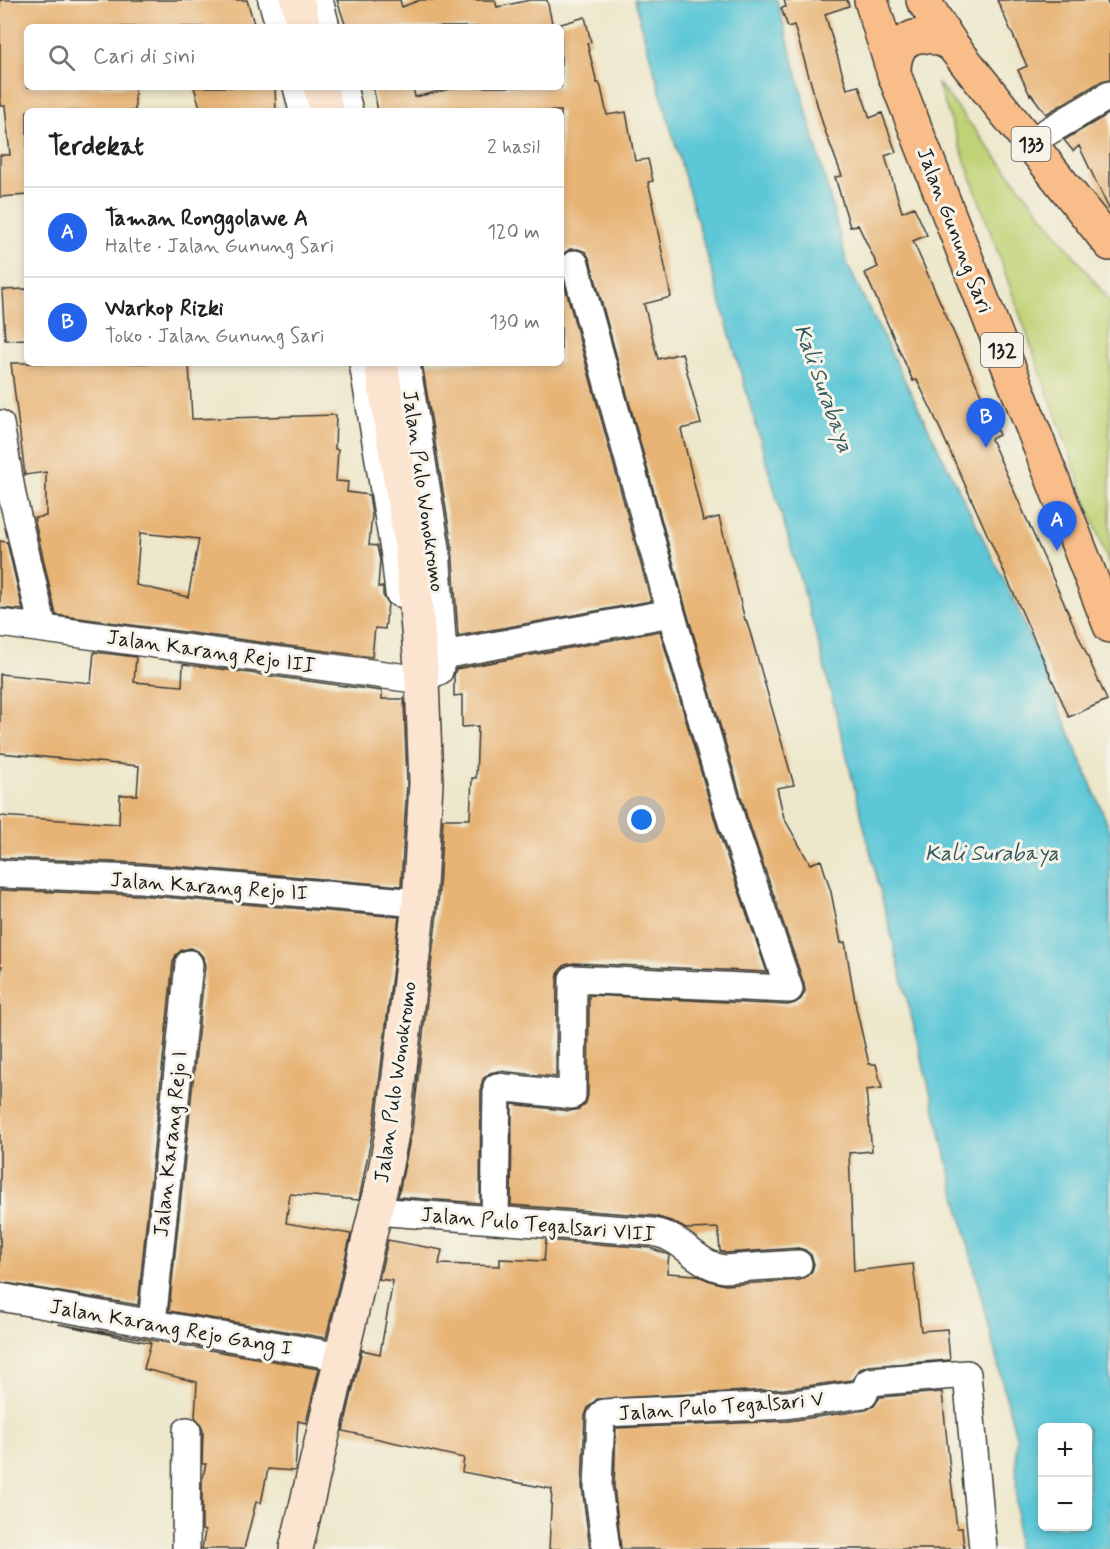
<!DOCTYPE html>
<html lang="id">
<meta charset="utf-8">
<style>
body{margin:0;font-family:Mynerve,sans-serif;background:#f6f6f6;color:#222}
.controls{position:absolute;right:18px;bottom:18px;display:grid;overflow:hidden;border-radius:9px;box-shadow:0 3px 9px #0003}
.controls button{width:54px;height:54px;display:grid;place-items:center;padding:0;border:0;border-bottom:2px solid #e0e0e0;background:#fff;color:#222;font:30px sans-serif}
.you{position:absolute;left:642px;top:820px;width:21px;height:21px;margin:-15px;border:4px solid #fff;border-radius:50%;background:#1a73e8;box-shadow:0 0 0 9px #1a73e833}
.badge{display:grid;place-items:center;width:39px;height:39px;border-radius:50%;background:#2563eb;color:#fff;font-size:20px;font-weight:700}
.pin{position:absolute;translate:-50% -50px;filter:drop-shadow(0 2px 3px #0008)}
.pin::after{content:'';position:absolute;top:32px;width:21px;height:18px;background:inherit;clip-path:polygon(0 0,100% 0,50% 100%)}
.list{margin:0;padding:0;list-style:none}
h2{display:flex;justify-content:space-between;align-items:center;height:78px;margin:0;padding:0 24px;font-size:26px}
h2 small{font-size:20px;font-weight:400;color:#767676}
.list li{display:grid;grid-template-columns:39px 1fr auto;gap:18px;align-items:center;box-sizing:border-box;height:90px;padding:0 24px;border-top:2px solid #e0e0e0}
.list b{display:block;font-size:22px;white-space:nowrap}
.list p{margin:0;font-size:20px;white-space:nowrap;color:#767676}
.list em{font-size:20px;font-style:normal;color:#767676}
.icon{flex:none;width:33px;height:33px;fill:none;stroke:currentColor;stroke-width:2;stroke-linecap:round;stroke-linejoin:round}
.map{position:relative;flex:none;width:1110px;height:1549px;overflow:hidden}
.search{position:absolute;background:#fff;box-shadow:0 3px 9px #0003;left:24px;top:24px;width:540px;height:66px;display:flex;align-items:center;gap:15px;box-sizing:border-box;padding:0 21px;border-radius:9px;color:#767676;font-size:22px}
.panel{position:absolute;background:#fff;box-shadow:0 3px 9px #0003;left:24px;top:108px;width:540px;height:258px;border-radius:9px}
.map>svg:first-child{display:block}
</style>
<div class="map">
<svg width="1110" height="1549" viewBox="0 0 1110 1549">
<rect width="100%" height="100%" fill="#f7f3e8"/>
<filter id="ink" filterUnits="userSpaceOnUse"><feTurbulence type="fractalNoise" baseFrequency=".0167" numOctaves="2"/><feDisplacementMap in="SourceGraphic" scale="12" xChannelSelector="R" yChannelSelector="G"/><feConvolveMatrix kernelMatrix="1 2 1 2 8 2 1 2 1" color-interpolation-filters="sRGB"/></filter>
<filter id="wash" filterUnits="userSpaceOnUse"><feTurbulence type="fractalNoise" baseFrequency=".008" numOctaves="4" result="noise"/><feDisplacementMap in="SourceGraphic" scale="24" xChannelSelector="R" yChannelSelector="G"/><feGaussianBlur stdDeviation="1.35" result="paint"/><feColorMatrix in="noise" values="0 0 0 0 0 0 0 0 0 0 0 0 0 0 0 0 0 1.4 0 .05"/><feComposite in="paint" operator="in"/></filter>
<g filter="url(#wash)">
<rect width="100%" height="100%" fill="#ede7cb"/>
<!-- green -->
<path fill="#bfd275" stroke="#6e7748" stroke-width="1.5" d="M 937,82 L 1110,301 L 1110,567 Z"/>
<!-- water -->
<path fill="#5dc7d7" stroke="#3c727a" stroke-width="1.5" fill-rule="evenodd" d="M 634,0 L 777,0 L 848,266 L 1017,607 L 1110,830 L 1110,1549 L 1017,1549 L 1016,1437 L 820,649 ZM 1042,1428 L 1088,1428 L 1088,1526 L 1042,1526 Z"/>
<g id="blocks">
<!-- building -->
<path fill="#e7b476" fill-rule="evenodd" d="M 0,0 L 247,0 L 255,27 L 27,27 L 27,87 L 135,87 L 135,111 L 27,111 L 27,195 L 0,197 L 0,155 L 10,155 L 5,106 L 0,106 Z
M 337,0 L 400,0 L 402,7 L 420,0 L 495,0 L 497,7 L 530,0 L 547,0 L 553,27 L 346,27 Z
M 784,0 L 847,0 L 849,6 L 825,14 L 847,89 L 859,86 L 870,118 L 882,113 L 896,152 L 885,156 L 902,212 L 914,207 L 927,235 L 913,241 L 999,435 L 991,439 L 1107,700 L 1069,717 L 932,411 L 917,380 L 913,381 L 865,273 L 878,267 L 858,225 L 850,227 L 835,177 L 842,176 L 824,128 L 794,25 L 788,27 L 781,8 L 786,7 Z
M 997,0 L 1106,0 L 1110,8 L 1110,79 L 1102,81 L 1046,114 L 1031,94 L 1030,95 L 1018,70 L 1027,66 Z
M 585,17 L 591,42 L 587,43 L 597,83 L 599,83 L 601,87 L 607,115 L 626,112 L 635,161 L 648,159 L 653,181 L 648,182 L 653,202 L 652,202 L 671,297 L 644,304 L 658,359 L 682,353 L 701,424 L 681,429 L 703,521 L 719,517 L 745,620 L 746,620 L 750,632 L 794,785 L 777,788 L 784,818 L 810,864 L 821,860 L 831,892 L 841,943 L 845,942 L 856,1007 L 869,1064 L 876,1064 L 882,1088 L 866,1090 L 872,1151 L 849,1153 L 854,1271 L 913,1264 L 921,1331 L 947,1329 L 950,1360 L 868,1366 L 860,1369 L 852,1380 L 785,1389 L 597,1399 L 588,1408 L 585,1416 L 582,1487 L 590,1549 L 549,1549 L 552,1489 L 462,1472 L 464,1458 L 343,1431 L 362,1350 L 380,1354 L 393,1281 L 379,1279 L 388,1240 L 442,1250 L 439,1264 L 500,1266 L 500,1259 L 544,1261 L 546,1240 L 650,1248 L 669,1255 L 667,1273 L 696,1275 L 710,1281 L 725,1285 L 800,1280 L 806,1277 L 812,1271 L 814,1264 L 811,1255 L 805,1250 L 798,1248 L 726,1253 L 720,1251 L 718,1228 L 686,1229 L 671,1221 L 654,1216 L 511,1205 L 512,1104 L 570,1111 L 579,1109 L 586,1103 L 588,1095 L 589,995 L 788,1005 L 795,1003 L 801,999 L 805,991 L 804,984 L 747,817 L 686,609 L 590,260 L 586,252 L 578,249 L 570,249 L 564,253 L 561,258 L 561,111 L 378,111 L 373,87 L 413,87 L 415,97 L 458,87 L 561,87 L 561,24 Z
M 194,87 L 275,87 L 276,111 L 201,111 Z
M 1110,113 L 1110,211 L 1079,146 L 1073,151 L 1064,140 Z
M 561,272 L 651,601 L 458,636 L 452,546 L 422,363 L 561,363 Z
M 27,289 L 27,339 L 5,340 L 2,290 Z
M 11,363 L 189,363 L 192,419 L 336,415 L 335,449 L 338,450 L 336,481 L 348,482 L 347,492 L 369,495 L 372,515 L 369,545 L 377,546 L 380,560 L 378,587 L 383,587 L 383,595 L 388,604 L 385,629 L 375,628 L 372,657 L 56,615 L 34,518 L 46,516 L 46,472 L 25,475 ZM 140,533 L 199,539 L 188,597 L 136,585 Z
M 0,541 L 7,542 L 23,610 L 0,608 Z
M 660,631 L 717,827 L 767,972 L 574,963 L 565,965 L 559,971 L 557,979 L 556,1077 L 499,1071 L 490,1073 L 483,1079 L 481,1087 L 480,1203 L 398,1197 L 412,1130 L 438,905 L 443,819 L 470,819 L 472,778 L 476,778 L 478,726 L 462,727 L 462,695 L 454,696 L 454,676 L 456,669 Z
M 94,652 L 136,657 L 134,682 L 182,686 L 183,664 L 382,691 L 382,699 L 404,699 L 407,783 L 401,886 L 141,863 L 0,858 L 0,816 L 119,824 L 120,795 L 137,795 L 139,766 L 0,753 L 0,674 L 91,683 Z
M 0,890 L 139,895 L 399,917 L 374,1125 L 359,1200 L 290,1194 L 286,1223 L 351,1234 L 326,1338 L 169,1311 L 205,966 L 203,957 L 198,951 L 191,948 L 182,950 L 176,955 L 173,962 L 138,1305 L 0,1282 L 0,984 L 2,966 L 0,965 Z
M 58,1324 L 319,1369 L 306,1423 L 298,1421 L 295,1471 L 268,1469 L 261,1503 L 256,1502 L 244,1549 L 202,1549 L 205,1531 L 202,1530 L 202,1479 L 206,1464 L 202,1464 L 203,1431 L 200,1423 L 195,1417 L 197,1382 L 144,1369 L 151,1343 Z
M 942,1392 L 951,1480 L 957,1528 L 962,1528 L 964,1549 L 621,1549 L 614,1486 L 616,1428 L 788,1421 L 866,1410 L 874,1406 L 880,1397 Z"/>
</g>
</g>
<g filter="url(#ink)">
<use href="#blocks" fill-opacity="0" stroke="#3b3a36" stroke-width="1.5"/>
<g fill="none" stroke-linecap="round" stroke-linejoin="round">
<defs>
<path id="street" d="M 272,0 L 280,27
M 319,0 L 326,27
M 297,87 L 303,111
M 343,87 L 349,111
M 1030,142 L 1110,95
M 363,363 L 395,556 L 399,593
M 0,424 L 12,495 L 43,628
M 0,623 L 407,678 L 422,679 L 439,671 L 443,655 L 436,548 L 406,363
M 443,655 L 671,613
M 0,874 L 140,879 L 419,903
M 375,1211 L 653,1232 C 685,1238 695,1264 724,1269 L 798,1264
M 495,1220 L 497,1087 L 572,1095 L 573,979 L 789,989 L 732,822 L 671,613 L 575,264
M 0,1297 L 342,1357
M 152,1323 L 189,964
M 186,1549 L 187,1431
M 606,1549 L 598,1487 L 601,1417 L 604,1413 L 786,1405 L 864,1394 L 868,1383 L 870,1382 L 967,1374 L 983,1549"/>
<path id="secondary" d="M 297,0 L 304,27
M 320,87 L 327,111
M 296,1549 L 385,1170 L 393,1128 L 419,903 L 426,783 L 422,679 L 411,545 L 381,363"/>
<path id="primary" d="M 871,0 L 894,74 L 1110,626
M 923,0 L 952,45 L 1110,244
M 894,74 C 893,35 922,27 952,45"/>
</defs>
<!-- street casing -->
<use href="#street" stroke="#3b3a36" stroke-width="30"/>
<!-- secondary casing -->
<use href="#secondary" stroke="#3b3a36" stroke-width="36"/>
<!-- primary casing -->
<use href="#primary" stroke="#3b3a36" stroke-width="36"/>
<!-- street -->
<use href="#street" stroke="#fff" stroke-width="27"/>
<!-- secondary -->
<use href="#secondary" stroke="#fce5d0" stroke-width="33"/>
<!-- primary -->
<use href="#primary" stroke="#f8bd89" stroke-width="33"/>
</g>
</g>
<g text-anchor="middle" stroke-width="6" stroke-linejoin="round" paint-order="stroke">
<!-- shield labels -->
<g fill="#f7f3e8" stroke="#5e5c59" stroke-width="1.5">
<rect x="1011.5" y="127" width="39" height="34" rx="4.5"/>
<rect x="981" y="333" width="42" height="34" rx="4.5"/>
</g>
<g font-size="20" font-weight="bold" fill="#1c1c1c">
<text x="1031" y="151">133</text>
<text x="1002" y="357">132</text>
</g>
<!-- street labels -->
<g font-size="21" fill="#1c1c1c" stroke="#f7f3e8">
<text transform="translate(955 230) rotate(69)" y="7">Jalan Gunung Sari</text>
<text transform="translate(424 491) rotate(82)" y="7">Jalan Pulo Wonokromo</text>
<text transform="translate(211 651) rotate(8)" y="7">Jalan Karang Rejo III</text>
<text transform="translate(209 886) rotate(4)" y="7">Jalan Karang Rejo II</text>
<text transform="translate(395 1082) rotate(-82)" y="7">Jalan Pulo Wonokromo</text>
<text transform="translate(170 1144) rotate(-84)" y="7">Jalan Karang Rejo I</text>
<text transform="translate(538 1224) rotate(5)" y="7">Jalan Pulo Tegalsari VIII</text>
<text transform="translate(171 1327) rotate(10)" y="7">Jalan Karang Rejo Gang I</text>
<text transform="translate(721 1406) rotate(-4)" y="7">Jalan Pulo Tegalsari V</text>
</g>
<!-- water labels -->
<g font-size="22" font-style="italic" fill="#33585d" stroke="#f7f3e8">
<text transform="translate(825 388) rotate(70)" y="8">Kali Surabaya</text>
<text x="992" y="860">Kali Surabaya</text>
</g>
</g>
</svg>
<div class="controls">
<button>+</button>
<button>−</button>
</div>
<div class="you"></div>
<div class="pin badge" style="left:1057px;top:551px">A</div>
<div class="pin badge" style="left:986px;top:448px">B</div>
<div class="search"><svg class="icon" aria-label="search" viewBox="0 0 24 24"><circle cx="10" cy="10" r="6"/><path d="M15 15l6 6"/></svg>Cari di sini</div>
<section class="panel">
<h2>Terdekat<small>2 hasil</small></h2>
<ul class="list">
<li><span class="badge">A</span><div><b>Taman Ronggolawe A</b><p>Halte · Jalan Gunung Sari</p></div><em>120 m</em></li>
<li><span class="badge">B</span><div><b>Warkop Rizki</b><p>Toko · Jalan Gunung Sari</p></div><em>130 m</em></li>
</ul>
</section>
</div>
